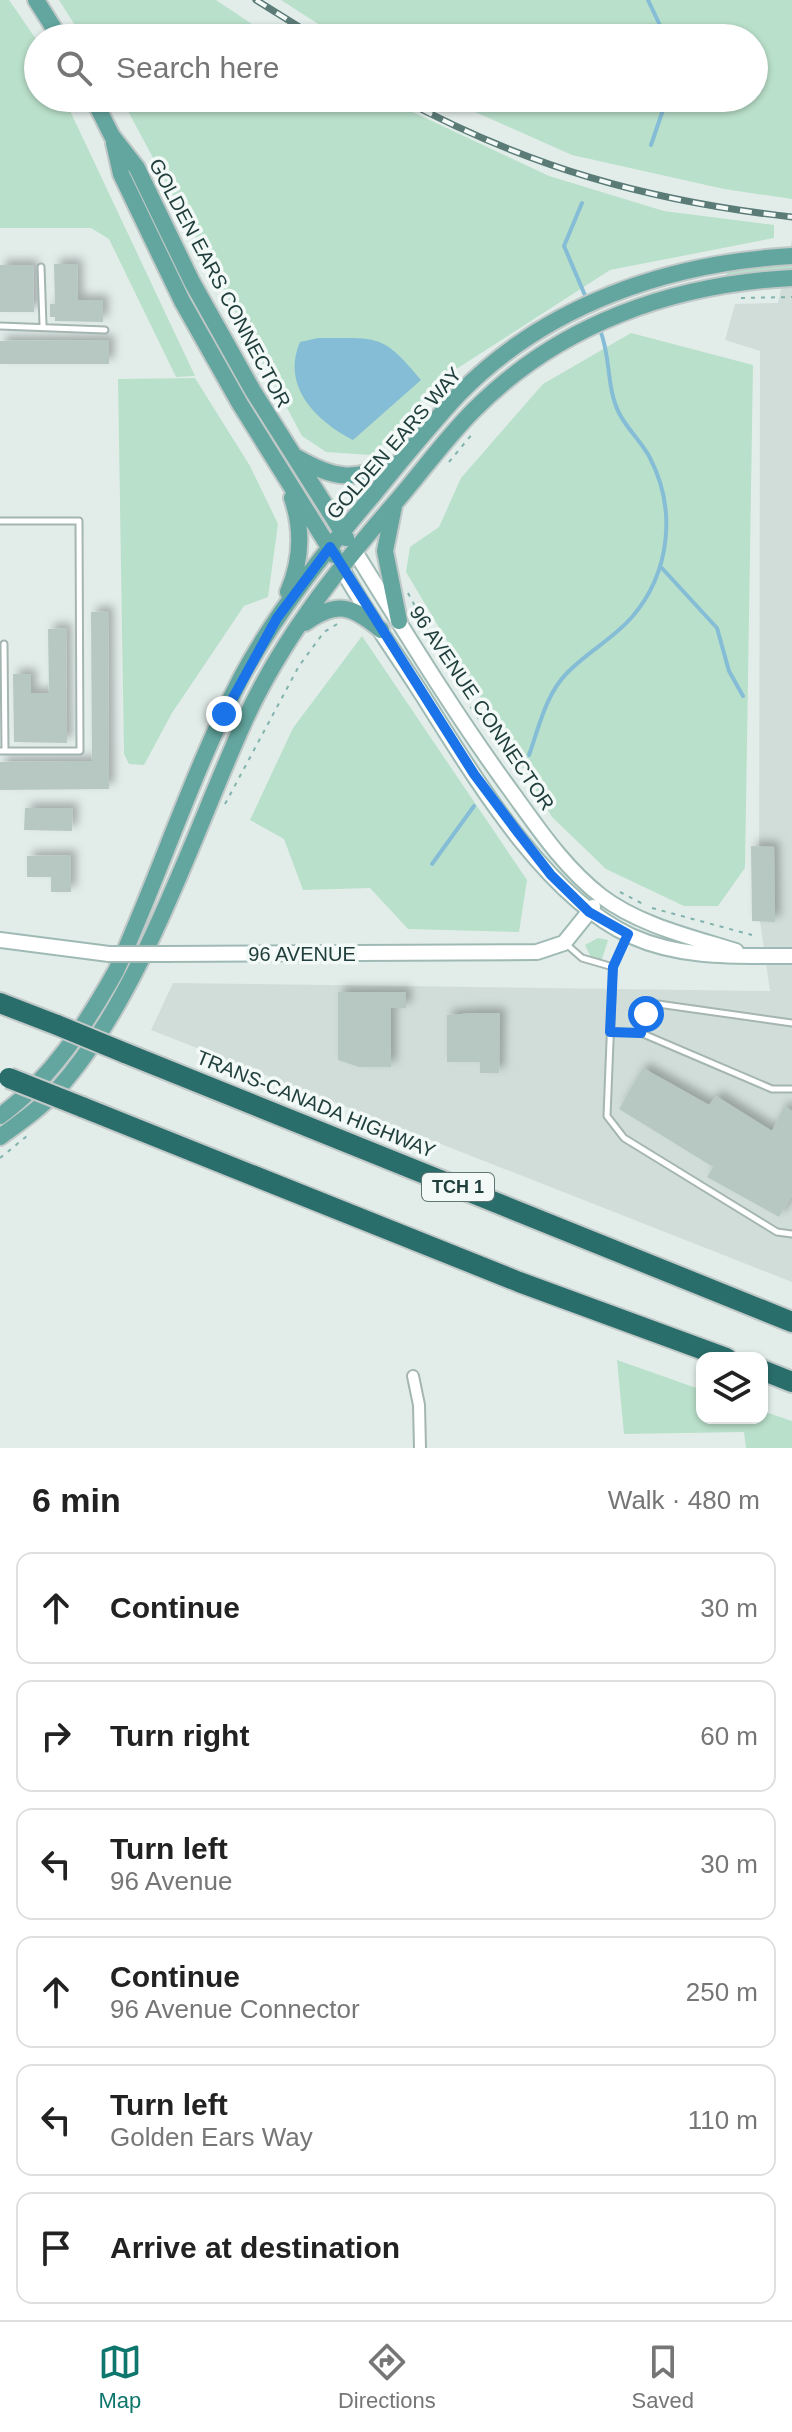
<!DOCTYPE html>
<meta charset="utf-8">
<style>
body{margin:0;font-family:Arial,sans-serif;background:#f6f6f6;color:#222}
.controls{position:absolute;right:24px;bottom:24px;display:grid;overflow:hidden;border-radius:16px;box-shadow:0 2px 6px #0004}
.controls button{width:72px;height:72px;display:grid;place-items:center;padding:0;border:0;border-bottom:2px solid #e0e0e0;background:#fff;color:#222;font:40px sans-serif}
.stop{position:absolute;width:24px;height:24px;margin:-18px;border:6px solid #1a73e8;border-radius:50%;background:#fff}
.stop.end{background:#1a73e8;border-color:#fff;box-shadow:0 2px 8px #0008}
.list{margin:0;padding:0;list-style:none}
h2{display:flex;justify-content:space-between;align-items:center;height:104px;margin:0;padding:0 32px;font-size:34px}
h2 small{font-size:26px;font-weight:400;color:#767676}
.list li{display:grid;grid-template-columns:52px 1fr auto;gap:24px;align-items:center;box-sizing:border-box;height:112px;margin:0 16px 16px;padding:0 16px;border:2px solid #e0e0e0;border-radius:16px}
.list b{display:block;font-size:30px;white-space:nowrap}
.list p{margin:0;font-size:26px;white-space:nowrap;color:#767676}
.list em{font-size:26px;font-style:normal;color:#767676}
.icon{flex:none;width:44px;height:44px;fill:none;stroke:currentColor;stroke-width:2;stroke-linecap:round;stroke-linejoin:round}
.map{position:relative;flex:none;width:792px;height:1448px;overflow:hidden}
.search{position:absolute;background:#fff;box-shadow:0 2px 6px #0004;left:24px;right:24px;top:24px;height:88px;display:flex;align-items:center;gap:20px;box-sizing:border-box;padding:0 28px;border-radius:44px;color:#767676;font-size:30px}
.sheet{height:872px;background:#fff}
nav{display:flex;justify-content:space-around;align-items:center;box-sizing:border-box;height:112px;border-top:2px solid #e0e0e0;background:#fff;font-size:22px;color:#767676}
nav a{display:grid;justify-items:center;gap:4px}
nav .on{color:#0f766e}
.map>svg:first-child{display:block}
</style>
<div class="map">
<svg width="792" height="1448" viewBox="0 0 792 1448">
<defs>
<filter id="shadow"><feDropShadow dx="5.5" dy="-5.5" stdDeviation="4" flood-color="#0004"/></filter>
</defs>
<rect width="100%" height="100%" fill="#e2edea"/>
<!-- built -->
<path fill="#d0ddd9" d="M 792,239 L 792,1282 L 151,1030 L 173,983 L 770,991 L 759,914 L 760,351 L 725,340 L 735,304 L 778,303 Z"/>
<!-- green -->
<path fill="#b9e0ca" d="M 0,0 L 9,0 L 38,42 L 38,98 L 64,98 L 195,376 L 176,377 L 109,239 L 91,228 L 0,228 Z
M 59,0 L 216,0 L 273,38 L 83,38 Z
M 281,0 L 792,0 L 792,199 L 724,189 L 572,155 L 444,98 L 754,98 L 754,38 L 340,38 Z
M 121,98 L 383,98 L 549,176 L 664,211 L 774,225 L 774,238 L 610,270 L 447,375 L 410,419 L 371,455 L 326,452 L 302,436 Z
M 792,264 L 792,271 L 727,276 L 726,272 Z
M 631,333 L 753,365 L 745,868 L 718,906 L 684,906 L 606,869 L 552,817 L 406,572 L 410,547 L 439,527 L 461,478 L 543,384 Z
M 195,378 L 250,466 L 278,524 L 268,597 L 244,606 L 172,713 L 144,765 L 129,764 L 124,754 L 118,379 Z
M 362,636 L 527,880 L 519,932 L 408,929 L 370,888 L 303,890 L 284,839 L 250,820 L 293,728 Z
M 598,938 L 608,940 L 602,959 L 592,959 L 585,945 Z
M 617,1360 L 702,1390 L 702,1418 L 762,1418 L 762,1411 L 792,1421 L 792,1448 L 746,1448 L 744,1432 L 624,1434 Z"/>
<!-- water -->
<path fill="#86bdd6" d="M 318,338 C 378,339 381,332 421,380 L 353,440 C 316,421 281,386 300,342 Z"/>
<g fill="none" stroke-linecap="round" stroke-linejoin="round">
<!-- stream -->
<path stroke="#86bdd6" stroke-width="4" d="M 648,0 L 666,38
M 651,145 L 667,98
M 582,203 L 564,246 L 587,300
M 660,566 L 717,628 L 729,671 L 743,696
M 529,755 C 539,727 546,694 567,673 C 587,652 613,639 632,617 C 670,573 677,510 650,458 C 642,442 627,429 619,413 C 606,387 611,356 600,330
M 432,864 L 474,806"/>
</g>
<!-- building -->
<path fill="#b7c8c3" filter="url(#shadow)" d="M 54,264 L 77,264 L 78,300 L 103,300 L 103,322 L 55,321 L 55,317 L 50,317 L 50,304 L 55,304 Z
M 0,265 L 33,265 L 34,312 L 0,312 Z
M 109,340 L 109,364 L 0,364 L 0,341 Z
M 108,611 L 109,789 L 0,790 L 0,762 L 92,761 L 91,612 Z
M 66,628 L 67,743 L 14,742 L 13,674 L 31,674 L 31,693 L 49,693 L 48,629 Z
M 25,808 L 73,808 L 72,831 L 24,830 Z
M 751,846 L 774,847 L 775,922 L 752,921 Z
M 71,855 L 71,892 L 51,892 L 51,877 L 27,877 L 27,856 Z
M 338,992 L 406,992 L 406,1008 L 391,1008 L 391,1067 L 359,1067 L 338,1060 Z
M 477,1013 L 500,1013 L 499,1073 L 480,1073 L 480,1062 L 447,1062 L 447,1015 Z
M 643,1068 L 709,1105 L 716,1096 L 772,1131 L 784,1106 L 792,1111 L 792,1196 L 779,1217 L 707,1177 L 713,1167 L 619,1109 Z"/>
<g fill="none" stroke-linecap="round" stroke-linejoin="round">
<defs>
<path id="lane" d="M 41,267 L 43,325
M 0,326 L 105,330
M 0,521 L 79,521 L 80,751 L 0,751
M 4,644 L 5,751
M 627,935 L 613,967 L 607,1116 L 624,1138 L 777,1232 L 792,1234
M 565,943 L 582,958 L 613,967
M 610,1032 L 641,1033 L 772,1089 L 792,1089
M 641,1033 L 646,1014 L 658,1004 L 792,1023"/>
<path id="street" d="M 413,1376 L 419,1405 L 420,1448"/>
<path id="secondary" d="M 354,550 C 405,632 456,716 514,795 C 540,831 565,868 601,896 C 639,925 691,937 736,951
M 341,567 C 363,608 391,646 416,685 C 469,767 540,894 631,936 C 682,959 737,956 792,956
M 0,940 L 109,954
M 164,954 L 537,952 L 564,943 L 593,907"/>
<path id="primary" d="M 36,0 L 60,38
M 93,98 L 112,136 L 137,168 L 192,282 L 253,391 L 346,538
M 114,143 L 121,174 L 182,301 L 240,404 L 334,555
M 296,457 C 337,481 353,480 398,463
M 394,506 L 385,551 L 399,621
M 288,592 C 302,560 303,530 292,498
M 305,623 C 338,600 352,606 381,630
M 0,1116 C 51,1079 85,1026 116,971 C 160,874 193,770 242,676 C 277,611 325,552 373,495 C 401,461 429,426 459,394 C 547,304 669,263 792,256
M 0,1137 C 19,1123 41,1108 57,1090 C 141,997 192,837 244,722 C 281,640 336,571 394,504 C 421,473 445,439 474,410 C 559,324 673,284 792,278"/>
<path id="highway" d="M 0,1003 L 57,1025
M 125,1053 L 792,1322
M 82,1107 L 519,1282 L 726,1358
M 762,1370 L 792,1382"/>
</defs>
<!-- lane casing -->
<use href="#lane" stroke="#a4b5b2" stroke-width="9"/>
<!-- street casing -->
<use href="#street" stroke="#a4b5b2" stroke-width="14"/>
<!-- secondary casing -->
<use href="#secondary" stroke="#9fbab4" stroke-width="18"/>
<!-- primary casing -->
<use href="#primary" stroke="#c1c9c8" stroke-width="20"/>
<!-- highway casing -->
<use href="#highway" stroke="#c1c9c8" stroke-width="24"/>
<!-- path -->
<path stroke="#80b3ab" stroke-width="2" stroke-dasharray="4 6" stroke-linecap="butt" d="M 741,298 L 792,297
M 449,462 L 473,433
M 345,505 L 348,488
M 408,593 L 459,689 L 488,733
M 225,804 L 299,666 L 324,632 L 339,623
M 620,892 L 643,904
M 652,908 L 752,935
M 0,1158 L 27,1136"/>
<!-- lane -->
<use href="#lane" stroke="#fff" stroke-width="5"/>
<!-- street -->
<use href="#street" stroke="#fff" stroke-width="10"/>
<!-- secondary -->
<use href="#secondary" stroke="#fff" stroke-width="14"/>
<!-- primary -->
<use href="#primary" stroke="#63a69f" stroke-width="16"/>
<!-- highway -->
<use href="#highway" stroke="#2a6e6b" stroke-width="20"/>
<defs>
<path id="rail" d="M 256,0 L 317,38
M 400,98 C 528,167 648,201 792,217"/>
</defs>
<!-- rail casing -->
<use href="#rail" stroke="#5b7b77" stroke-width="7"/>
<!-- rail -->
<use href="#rail" stroke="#f2f9f7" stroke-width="4" stroke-dasharray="12" stroke-linecap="butt"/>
<defs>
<path id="secondary-bridge" d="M 109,954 L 164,954"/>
<path id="highway-bridge" d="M 57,1025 L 125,1053
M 9,1078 L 82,1107"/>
</defs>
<!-- secondary-bridge casing -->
<use href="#secondary-bridge" stroke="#9fbab4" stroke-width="18" stroke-linecap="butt"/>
<!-- highway-bridge casing -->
<use href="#highway-bridge" stroke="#c1c9c8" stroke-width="24" stroke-linecap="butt"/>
<!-- secondary-bridge -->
<use href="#secondary-bridge" stroke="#fff" stroke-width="14"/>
<!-- highway-bridge -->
<use href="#highway-bridge" stroke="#2a6e6b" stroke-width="20"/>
</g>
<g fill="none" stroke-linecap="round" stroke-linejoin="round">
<!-- route -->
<path stroke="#1a73e8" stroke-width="10" d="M 224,714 L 277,618 L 330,547 L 474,774 L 516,830 L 551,875 L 589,912 L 628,934 L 613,967 L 610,1032 L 641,1033 L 646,1014"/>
</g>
<g text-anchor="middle" stroke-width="7" stroke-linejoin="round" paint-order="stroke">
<!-- shield labels -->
<rect fill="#f2f9f7" stroke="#5f7774" stroke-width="2" x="422" y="1173" width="72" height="28" rx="6"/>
<g font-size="18" font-weight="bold" fill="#203f3c">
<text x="458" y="1193">TCH 1</text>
</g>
<!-- street labels -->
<g font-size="20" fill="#203f3c" stroke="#f2f9f7">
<text transform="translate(220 283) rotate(62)" y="7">GOLDEN EARS CONNECTOR</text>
<text transform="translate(394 443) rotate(-49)" y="7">GOLDEN EARS WAY</text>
<text transform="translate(482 708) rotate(56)" y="7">96 AVENUE CONNECTOR</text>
<text x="302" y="961">96 AVENUE</text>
<text transform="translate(316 1104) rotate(22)" y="7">TRANS-CANADA HIGHWAY</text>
</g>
</g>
</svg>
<div class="controls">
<button><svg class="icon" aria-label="layers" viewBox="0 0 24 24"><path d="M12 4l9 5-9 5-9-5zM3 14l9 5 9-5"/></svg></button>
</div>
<div class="stop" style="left:646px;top:1014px"></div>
<div class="stop end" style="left:224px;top:714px"></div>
<div class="search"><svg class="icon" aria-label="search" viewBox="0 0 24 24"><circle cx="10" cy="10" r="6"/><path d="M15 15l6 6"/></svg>Search here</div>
</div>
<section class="sheet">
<h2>6 min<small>Walk · 480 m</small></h2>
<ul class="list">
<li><svg class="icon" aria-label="ahead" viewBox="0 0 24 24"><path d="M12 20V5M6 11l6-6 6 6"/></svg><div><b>Continue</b></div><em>30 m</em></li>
<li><svg class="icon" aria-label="right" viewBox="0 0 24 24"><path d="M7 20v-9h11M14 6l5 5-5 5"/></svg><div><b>Turn right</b></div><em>60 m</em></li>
<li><svg class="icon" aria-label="left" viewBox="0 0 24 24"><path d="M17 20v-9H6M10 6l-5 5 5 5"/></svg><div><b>Turn left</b><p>96 Avenue</p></div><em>30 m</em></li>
<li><svg class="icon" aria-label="ahead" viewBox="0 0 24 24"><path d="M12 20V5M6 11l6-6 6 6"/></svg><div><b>Continue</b><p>96 Avenue Connector</p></div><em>250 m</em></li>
<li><svg class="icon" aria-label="left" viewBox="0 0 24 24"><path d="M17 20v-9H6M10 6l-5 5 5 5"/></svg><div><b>Turn left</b><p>Golden Ears Way</p></div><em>110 m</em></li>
<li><svg class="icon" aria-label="arrive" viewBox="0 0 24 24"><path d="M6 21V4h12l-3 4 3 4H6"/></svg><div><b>Arrive at destination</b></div></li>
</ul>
</section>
<nav>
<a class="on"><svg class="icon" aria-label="map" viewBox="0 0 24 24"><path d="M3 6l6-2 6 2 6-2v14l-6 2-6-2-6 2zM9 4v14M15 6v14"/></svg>Map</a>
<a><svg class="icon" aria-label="directions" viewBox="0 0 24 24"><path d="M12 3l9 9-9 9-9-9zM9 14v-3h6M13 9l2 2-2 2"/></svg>Directions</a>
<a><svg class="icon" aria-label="saved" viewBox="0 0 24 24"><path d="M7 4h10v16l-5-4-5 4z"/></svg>Saved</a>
</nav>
